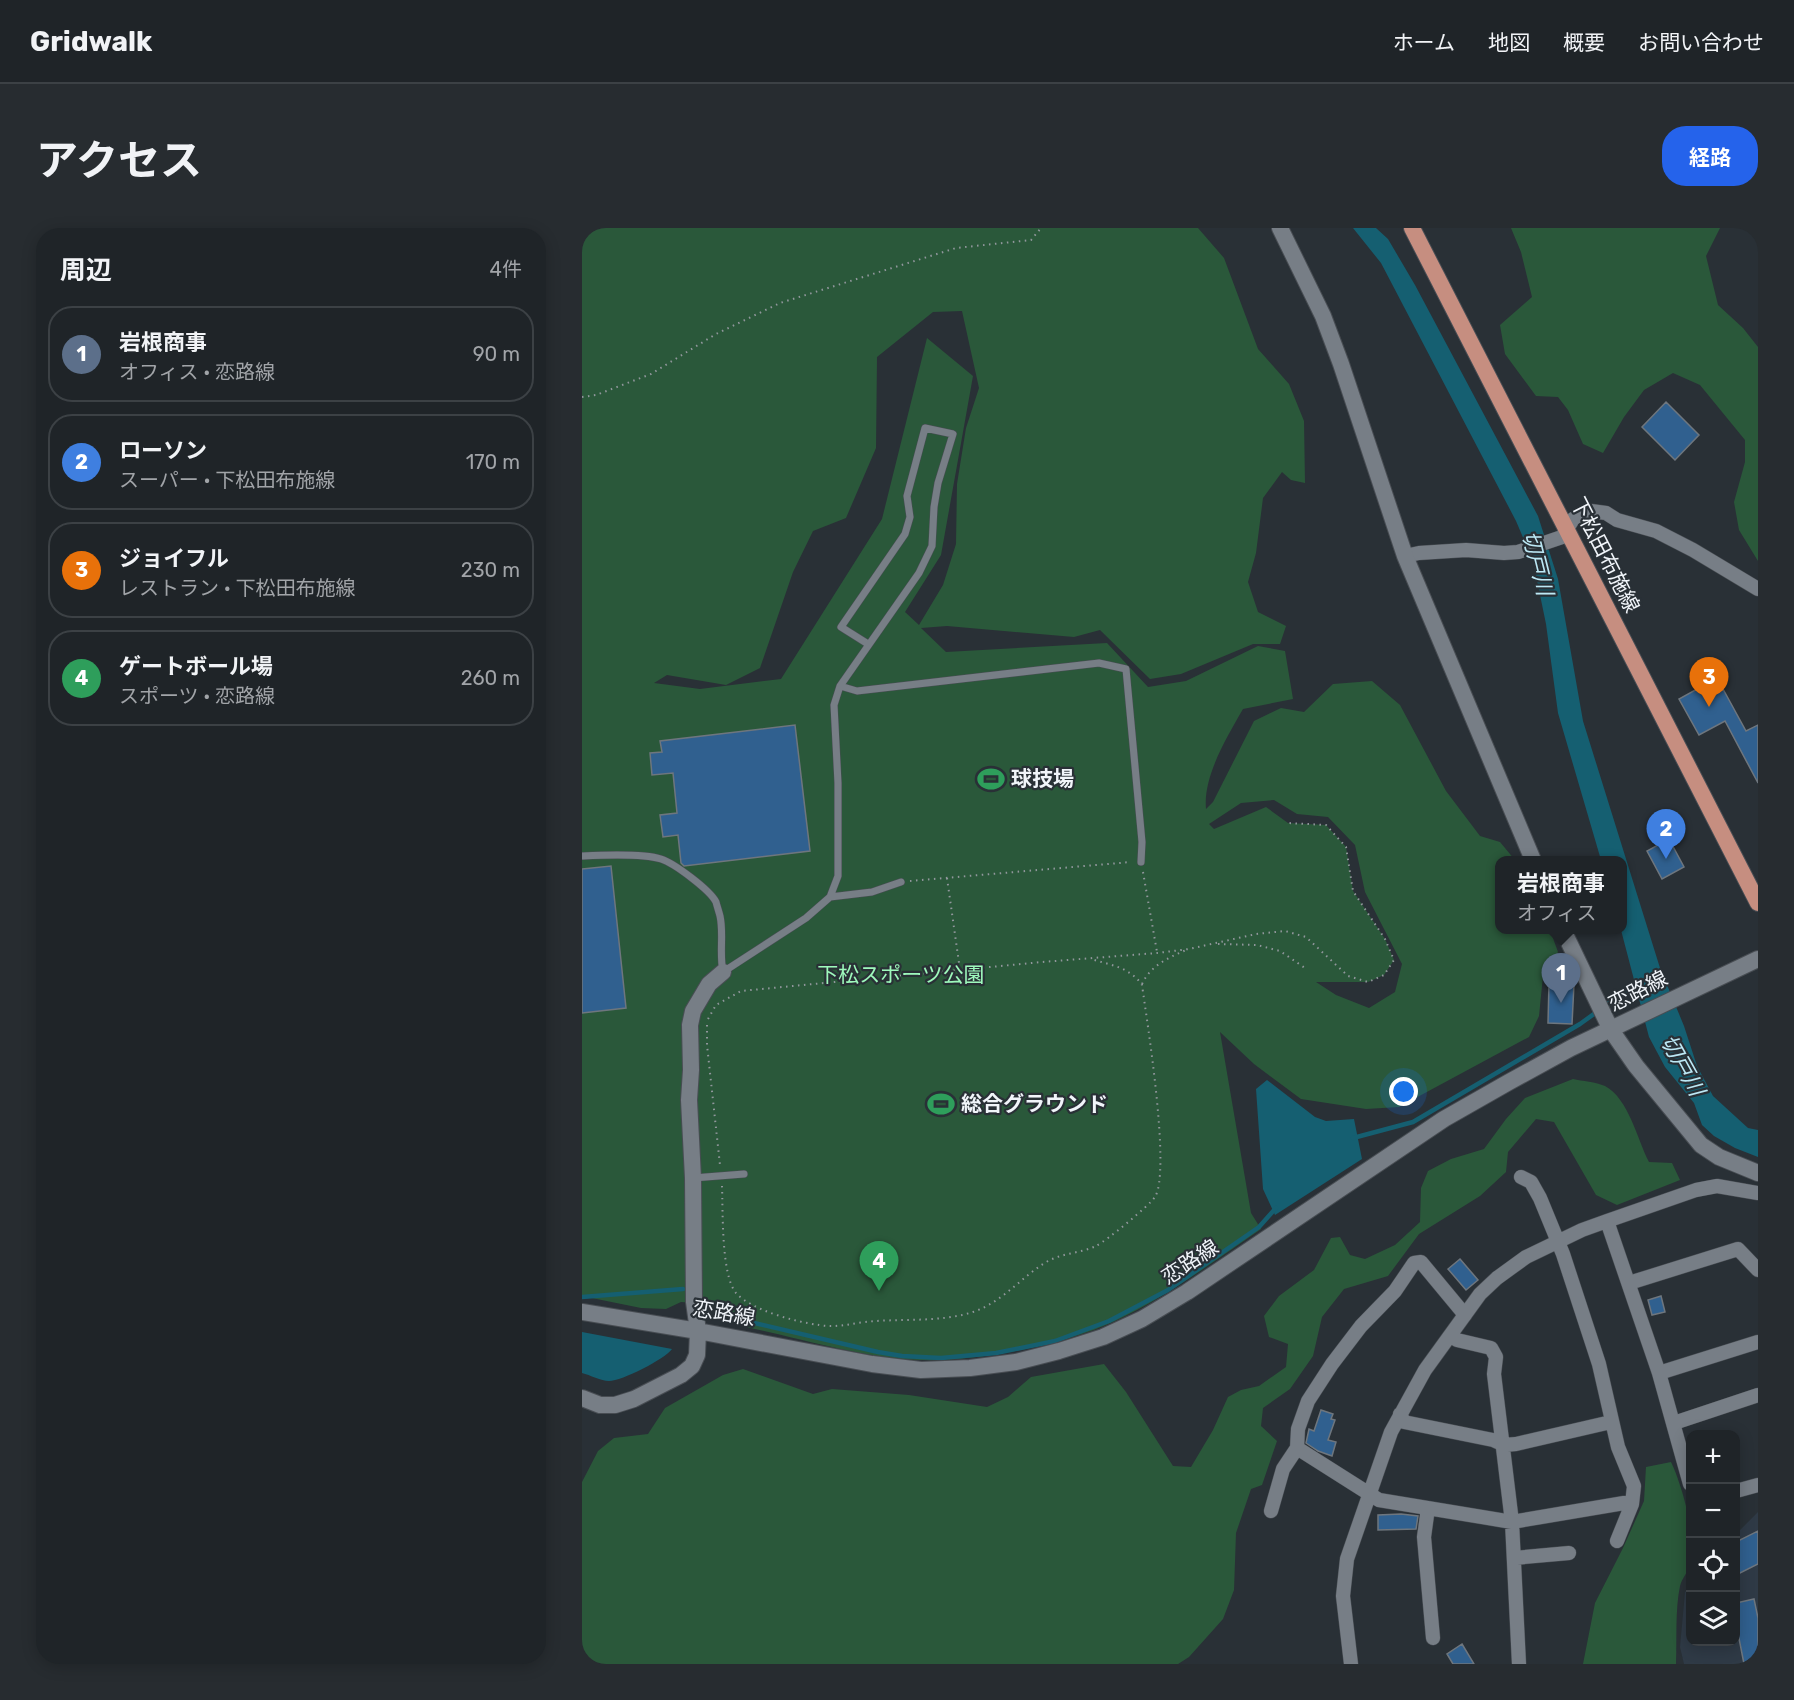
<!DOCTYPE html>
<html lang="ja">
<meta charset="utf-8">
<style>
body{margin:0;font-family:Rubik,"Noto Sans JP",sans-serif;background:#272c30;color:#f1f3f6}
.controls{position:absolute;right:18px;bottom:18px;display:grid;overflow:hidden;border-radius:12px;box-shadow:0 3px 15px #0003}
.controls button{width:54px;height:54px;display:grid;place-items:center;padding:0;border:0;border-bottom:2px solid #3c4145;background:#1f2428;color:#f1f3f6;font:30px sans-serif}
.you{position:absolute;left:822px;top:864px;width:21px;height:21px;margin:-15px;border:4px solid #fff;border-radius:50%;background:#1a73e8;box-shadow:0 0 0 9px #1a73e833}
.badge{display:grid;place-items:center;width:39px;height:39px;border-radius:50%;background:#2563eb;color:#fff;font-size:20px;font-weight:700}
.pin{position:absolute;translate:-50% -50px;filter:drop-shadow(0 2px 3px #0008)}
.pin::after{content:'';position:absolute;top:32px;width:21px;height:18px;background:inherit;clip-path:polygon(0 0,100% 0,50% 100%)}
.popup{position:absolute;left:913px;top:628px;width:132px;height:78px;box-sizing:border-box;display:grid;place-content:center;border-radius:12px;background:#1f2428;filter:drop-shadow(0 2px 4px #0005);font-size:20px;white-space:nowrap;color:#a1a4a8}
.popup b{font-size:22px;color:#f1f3f6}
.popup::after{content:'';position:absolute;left:50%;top:100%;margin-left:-12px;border:12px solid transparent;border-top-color:#1f2428}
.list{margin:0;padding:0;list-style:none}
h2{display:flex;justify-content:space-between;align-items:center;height:78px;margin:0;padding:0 24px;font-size:26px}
h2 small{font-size:20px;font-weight:400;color:#a1a4a8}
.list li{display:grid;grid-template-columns:39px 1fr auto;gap:18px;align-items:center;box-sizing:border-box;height:96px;margin:0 12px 12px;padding:0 12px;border:2px solid #3c4145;border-radius:24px}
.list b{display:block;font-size:22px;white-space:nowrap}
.list p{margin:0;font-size:20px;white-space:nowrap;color:#a1a4a8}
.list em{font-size:20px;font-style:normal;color:#a1a4a8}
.icon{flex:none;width:33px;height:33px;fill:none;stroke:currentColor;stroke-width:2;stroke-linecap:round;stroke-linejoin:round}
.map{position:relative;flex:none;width:1176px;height:1436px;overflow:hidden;border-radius:24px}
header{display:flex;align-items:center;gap:36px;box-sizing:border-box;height:84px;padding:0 30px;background:#1f2428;border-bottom:2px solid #3c4145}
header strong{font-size:28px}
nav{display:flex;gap:33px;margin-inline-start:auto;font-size:21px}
.intro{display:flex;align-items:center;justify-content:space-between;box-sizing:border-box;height:144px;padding:0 36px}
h1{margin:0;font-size:42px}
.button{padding:15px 27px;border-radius:24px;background:#2563eb;color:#fff;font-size:21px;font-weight:700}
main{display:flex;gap:36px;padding:0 36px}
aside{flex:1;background:#1f2428;border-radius:24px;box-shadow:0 3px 15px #0003}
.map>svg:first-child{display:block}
</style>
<header>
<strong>Gridwalk</strong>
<nav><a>ホーム</a><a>地図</a><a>概要</a><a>お問い合わせ</a></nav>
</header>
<div class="intro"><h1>アクセス</h1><a class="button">経路</a></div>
<main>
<aside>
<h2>周辺<small>4件</small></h2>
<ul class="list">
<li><span class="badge" style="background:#5c6f8a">1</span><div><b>岩根商事</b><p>オフィス · 恋路線</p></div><em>90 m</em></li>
<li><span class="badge" style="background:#3f7fe0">2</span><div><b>ローソン</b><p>スーパー · 下松田布施線</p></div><em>170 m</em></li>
<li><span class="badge" style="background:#e8710a">3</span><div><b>ジョイフル</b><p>レストラン · 下松田布施線</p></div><em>230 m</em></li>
<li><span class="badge" style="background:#2e9e5b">4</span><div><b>ゲートボール場</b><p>スポーツ · 恋路線</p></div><em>260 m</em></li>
</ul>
</aside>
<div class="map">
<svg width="1176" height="1436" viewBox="0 0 1176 1436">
<rect width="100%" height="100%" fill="#293036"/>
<!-- built -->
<path fill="#2f3a46" d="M 1176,1284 L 1176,1436 L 1102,1436 L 1098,1419 L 1103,1364 L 1108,1360 L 1108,1414 L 1154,1414 L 1154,1306 Z"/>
<!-- green -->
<path fill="#2a583a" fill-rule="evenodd" d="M 0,0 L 616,0 L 642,30 L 676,121 L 707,156 L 722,193 L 723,255 L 709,252 L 700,244 L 681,270 L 674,325 L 666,354 L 676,384 L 704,398 L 698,416 L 671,416 L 599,446 L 568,451 L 518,402 L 492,409 L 365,398 L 339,400 L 364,424 L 525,415 L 566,459 L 604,453 L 676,418 L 703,423 L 711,471 L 661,481 C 645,509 621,548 624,581 L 631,574 L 672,493 L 699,480 L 722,484 L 751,456 L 790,453 L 818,477 L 864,563 L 898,608 L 918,614 L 933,632 L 918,632 L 918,702 L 968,702 L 976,724 L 961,748 L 957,788 L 947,809 L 817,879 L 784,881 L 719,871 L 672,836 L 638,804 L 669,985 L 679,1001 C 632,1033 585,1069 533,1093 C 482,1117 394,1134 338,1132 C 280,1130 221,1111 164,1099 L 148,1092 L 126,1076 L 99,1074 L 84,1081 L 59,1080 L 0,1068 ZM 380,83 L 397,160 L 384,200 L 375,256 L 374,316 L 361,357 L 337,397 L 323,384 L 359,327 L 391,148 L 345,110 L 300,291 L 199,451 L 118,461 L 72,455 L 85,447 L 144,457 L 178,440 L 211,344 L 231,303 L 264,290 L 294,220 L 295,129 L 351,84 ZM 692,572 L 715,586 L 746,589 L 773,617 L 783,664 L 820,736 L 813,764 L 787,780 L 754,767 L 734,754 L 786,754 L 802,747 L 812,732 L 803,711 L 771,663 L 764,619 L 744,597 L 706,595 L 684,579 L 632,601 L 627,596 L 659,575 Z
M 929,0 L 1138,0 L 1124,28 L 1136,77 L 1161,100 L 1176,119 L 1176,333 L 1157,302 L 1152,274 L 1163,234 L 1163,212 L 1118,157 L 1091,145 L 1062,162 L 1042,189 L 1021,225 L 1001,216 L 986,182 L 976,169 L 954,168 L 923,126 L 918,97 L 950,69 L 939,24 Z
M 991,851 C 1000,853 1014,854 1023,858 C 1047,871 1055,911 1067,934 L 1090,935 L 1098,952 L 1035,977 L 1014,967 L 972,894 L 954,891 L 926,924 L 924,944 L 898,968 L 837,1006 L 806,1048 L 762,1061 L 740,1089 L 731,1128 L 708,1161 L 681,1180 L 679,1198 L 695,1213 L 680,1257 L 669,1261 L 654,1305 L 652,1362 L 641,1391 L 607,1429 L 596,1436 L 0,1436 L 0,1254 L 16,1223 L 32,1210 L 66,1206 L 83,1180 L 141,1147 L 161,1141 L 231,1166 L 250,1161 L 327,1167 L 405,1179 L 426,1169 L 449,1149 L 522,1136 L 544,1164 L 591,1238 L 609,1239 L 631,1202 L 646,1169 L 659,1162 L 677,1158 L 704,1139 L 706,1116 L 687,1109 L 682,1088 L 697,1068 L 732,1042 L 749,1010 L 758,1009 L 768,1027 L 783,1031 L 813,1017 L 838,994 L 839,960 L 846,943 L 869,931 L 902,921 L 924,891 L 943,870 Z
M 1089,1234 C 1100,1257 1116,1312 1108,1337 C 1106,1344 1100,1350 1098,1358 C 1093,1382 1095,1411 1094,1436 L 1001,1436 L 1013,1375 L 1041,1320 L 1062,1273 L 1064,1239 Z"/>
<!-- water -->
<path fill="#155f71" d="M 771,0 L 794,0 L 806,11 L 833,57 L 956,288 L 976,351 L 1001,493 L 1078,740 L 1102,798 L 1115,838 L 1131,868 L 1166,900 L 1176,902 L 1176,929 L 1153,920 L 1132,908 L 1120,897 L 1112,875 L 1083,839 L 1067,809 L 1039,702 L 1040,702 L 1040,632 L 1019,632 L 976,485 L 964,396 L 951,333 L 934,293 L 799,35 Z
M 685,852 L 733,889 L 744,893 L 772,891 L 780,931 L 693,987 L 681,961 L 674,861 Z
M 0,1104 L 90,1121 C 83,1131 40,1153 27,1153 C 19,1153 8,1147 0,1145 Z"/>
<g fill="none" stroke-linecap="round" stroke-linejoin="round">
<!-- stream -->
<path stroke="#155f71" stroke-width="4.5" d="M 771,910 L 831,894 L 998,796 L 1059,752
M 0,1069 L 101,1061
M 160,1090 L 168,1094 L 296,1124 L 320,1128 L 359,1130 L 414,1125 L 473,1113 L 527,1093 L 586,1062 L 677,999 L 694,980"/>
</g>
<!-- building -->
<path fill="#30608f" stroke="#6e767e" stroke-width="1.5" d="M 1084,174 L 1117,207 L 1093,232 L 1060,199 Z
M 1135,450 L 1164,503 L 1176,497 L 1176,555 L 1143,493 L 1117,507 L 1097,471 Z
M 213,497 L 228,623 L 102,638 L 99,635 L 96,607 L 81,609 L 78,587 L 95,585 L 91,545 L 70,547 L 68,525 L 80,524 L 78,513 Z
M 1087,611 L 1102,639 L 1080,651 L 1065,623 Z
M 29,638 L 44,780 L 0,785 L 0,641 Z
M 967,755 L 992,756 L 990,796 L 966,795 Z
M 878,1031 L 896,1052 L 884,1062 L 866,1041 Z
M 1079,1068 L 1083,1084 L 1070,1087 L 1066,1072 Z
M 739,1182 L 751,1186 L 749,1191 L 753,1192 L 746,1212 L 754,1214 L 750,1228 L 736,1223 L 724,1215 L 727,1201 L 732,1203 Z
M 819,1286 L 836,1288 L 834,1301 L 796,1302 L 796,1287 Z
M 1176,1303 L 1176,1336 L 1154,1347 L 1154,1314 Z
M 1172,1371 L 1176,1390 L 1176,1436 L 1162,1436 L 1154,1395 L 1154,1375 Z
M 880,1416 L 892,1436 L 871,1436 L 865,1426 Z"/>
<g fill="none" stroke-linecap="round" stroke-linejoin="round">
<defs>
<path id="service" d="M 258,458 L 275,463 L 517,435 L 544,441 L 560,614 L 559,634
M 0,628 C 21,627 60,625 79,631 C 92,635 128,662 134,674 C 135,678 137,684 138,688 C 142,706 137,725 141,744 L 224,690 L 248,669 L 256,648 L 256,555 L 252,477 L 258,458 L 337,345 L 350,318 L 352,279 L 356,255 L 371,206 L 343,200 L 325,268 L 328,289 L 323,306 L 259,399 L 286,416
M 248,669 L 290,664 L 319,654
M 111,950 L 162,946"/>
<path id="minor" d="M 823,328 L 837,325 L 884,322 L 922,325 L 936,324 L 980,309 L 991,291 L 1009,283 L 1024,285 L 1035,292 L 1074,303 L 1111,322 L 1176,361
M 939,949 L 949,954 L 958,970 L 981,1026 L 1017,1136 L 1036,1219 L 1052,1258 L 1050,1276 L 1035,1313
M 1025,993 L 1077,1145 L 1108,1256
M 1047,1055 L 1156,1021 L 1176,1042
M 869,1108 L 875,1112 L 909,1120 L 914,1129 L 912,1146 L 930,1294 L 937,1436
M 1077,1145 L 1176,1114
M 818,1186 L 822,1194 L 911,1212 L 922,1217 L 934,1216 L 1029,1194
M 1092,1195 L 1176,1167
M 715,1220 L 797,1272 L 930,1294 L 1042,1275 L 1050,1276
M 1154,1263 L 1176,1257
M 846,1280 L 842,1309 L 851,1410
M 689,1283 L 701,1241 L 715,1220 L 716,1201 L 726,1173 L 750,1136 L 779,1098 L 813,1063 L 832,1035 L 839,1034 L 883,1087
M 932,1330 L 987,1325
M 769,1436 L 761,1368 L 765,1331 L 809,1204 L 843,1142 L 898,1066 L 915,1050 L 944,1029 L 1000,1002 L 1025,993 L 1114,962 L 1135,958 L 1176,965"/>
<path id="tertiary" d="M 698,0 L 741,88 L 759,136 L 823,328 L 951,632
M 981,702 L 1029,802 L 1054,838 L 1119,917 L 1137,929 L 1176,945
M 0,1084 L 116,1103 L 290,1136 L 339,1142 L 388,1140 L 434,1134 L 477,1123 L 521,1109 L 560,1091 L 605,1064 L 862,891 L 927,854 L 989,820 L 1176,731
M 0,1170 L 18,1177 L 33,1177 L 52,1171 L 99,1147 L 110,1138 L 115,1127 L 116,1103 L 112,1074 L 111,950 L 107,872 L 109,842 L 108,797 L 111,783 L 127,756 L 141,744"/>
<path id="primary" d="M 830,0 L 1176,675"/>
</defs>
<!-- service casing -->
<use href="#service" stroke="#484d53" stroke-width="8"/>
<!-- minor casing -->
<use href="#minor" stroke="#484d53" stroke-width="15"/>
<!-- tertiary casing -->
<use href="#tertiary" stroke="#484d53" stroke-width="18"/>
<!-- primary casing -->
<use href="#primary" stroke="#484d53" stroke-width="18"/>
<!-- path -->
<path stroke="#91979c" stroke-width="2" stroke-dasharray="1.5 4.5" stroke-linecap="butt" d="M 0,169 L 14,167 L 69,146 L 134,106 L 198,75 L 374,20 L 449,12 L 459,0
M 561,644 L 575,724
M 365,650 L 378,742
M 328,653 L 549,634
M 636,716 L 675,717 L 698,723 L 723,740
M 560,756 C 569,737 586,730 604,722
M 126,791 L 134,777 L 159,763 L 460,734 L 575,725 L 607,721 L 674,706 L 703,703 L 724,709 L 766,748 L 786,754 L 802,747 L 812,732 L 803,711 L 771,663 L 764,619 L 744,597 L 706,595
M 125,797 L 125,817 L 138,937
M 140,958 C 141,982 139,1047 154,1065 C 169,1082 214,1094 237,1097 C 253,1100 267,1096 283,1094 C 318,1090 357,1095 391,1084 C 421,1074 440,1048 466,1033 C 481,1025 499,1025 514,1018 C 524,1013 567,978 573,969 C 589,943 565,793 560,757 C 548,739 528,737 509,731"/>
<!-- service -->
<use href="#service" stroke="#777e86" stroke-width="7"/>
<!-- minor -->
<use href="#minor" stroke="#777e86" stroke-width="14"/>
<!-- tertiary -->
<use href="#tertiary" stroke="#777e86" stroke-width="16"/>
<!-- primary -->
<use href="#primary" stroke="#c68e80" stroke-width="16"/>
</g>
<!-- icons -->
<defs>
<symbol id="stadium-bare" viewBox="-9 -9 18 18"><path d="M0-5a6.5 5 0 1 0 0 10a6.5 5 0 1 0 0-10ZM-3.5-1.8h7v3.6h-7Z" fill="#2e9e5b" stroke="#293036" stroke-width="2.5" paint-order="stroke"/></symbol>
</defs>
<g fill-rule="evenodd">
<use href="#stadium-bare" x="390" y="532" width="38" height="38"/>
<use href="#stadium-bare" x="340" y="857" width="38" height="38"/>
</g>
<g text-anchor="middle" stroke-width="4.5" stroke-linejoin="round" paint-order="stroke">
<!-- street labels -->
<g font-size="21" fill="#f1f5fa" stroke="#293036">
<text transform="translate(1023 327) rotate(63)" y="7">下松田布施線</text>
<text transform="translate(1056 763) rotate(-27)" y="7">恋路線</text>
<text transform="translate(608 1034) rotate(-33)" y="7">恋路線</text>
<text transform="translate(142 1085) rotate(10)" y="7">恋路線</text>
</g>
<!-- poi labels -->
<g font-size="21" font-weight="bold" fill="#f1f5fa" stroke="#293036" text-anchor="start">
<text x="429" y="558">球技場</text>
<text x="379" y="883">総合グラウンド</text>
</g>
<!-- park labels -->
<g font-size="21" fill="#9ef9bc" stroke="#293036">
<text x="319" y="754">下松スポーツ公園</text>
</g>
<!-- water labels -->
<g font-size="22" font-style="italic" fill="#bce8f5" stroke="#293036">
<text transform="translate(956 335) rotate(76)" y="8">切戸川</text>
<text transform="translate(1101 837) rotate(61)" y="8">切戸川</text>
</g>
</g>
</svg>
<div class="controls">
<button>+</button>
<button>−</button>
<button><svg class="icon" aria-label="locate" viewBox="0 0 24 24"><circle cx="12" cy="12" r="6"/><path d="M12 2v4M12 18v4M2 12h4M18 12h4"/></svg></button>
<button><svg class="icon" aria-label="layers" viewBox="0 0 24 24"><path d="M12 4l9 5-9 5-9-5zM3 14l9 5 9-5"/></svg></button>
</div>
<div class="you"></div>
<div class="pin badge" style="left:979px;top:775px;background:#5c6f8a">1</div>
<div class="popup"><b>岩根商事</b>オフィス</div>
<div class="pin badge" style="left:1084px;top:631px;background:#3f7fe0">2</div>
<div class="pin badge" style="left:1127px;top:479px;background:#e8710a">3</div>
<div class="pin badge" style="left:297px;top:1063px;background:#2e9e5b">4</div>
</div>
</main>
